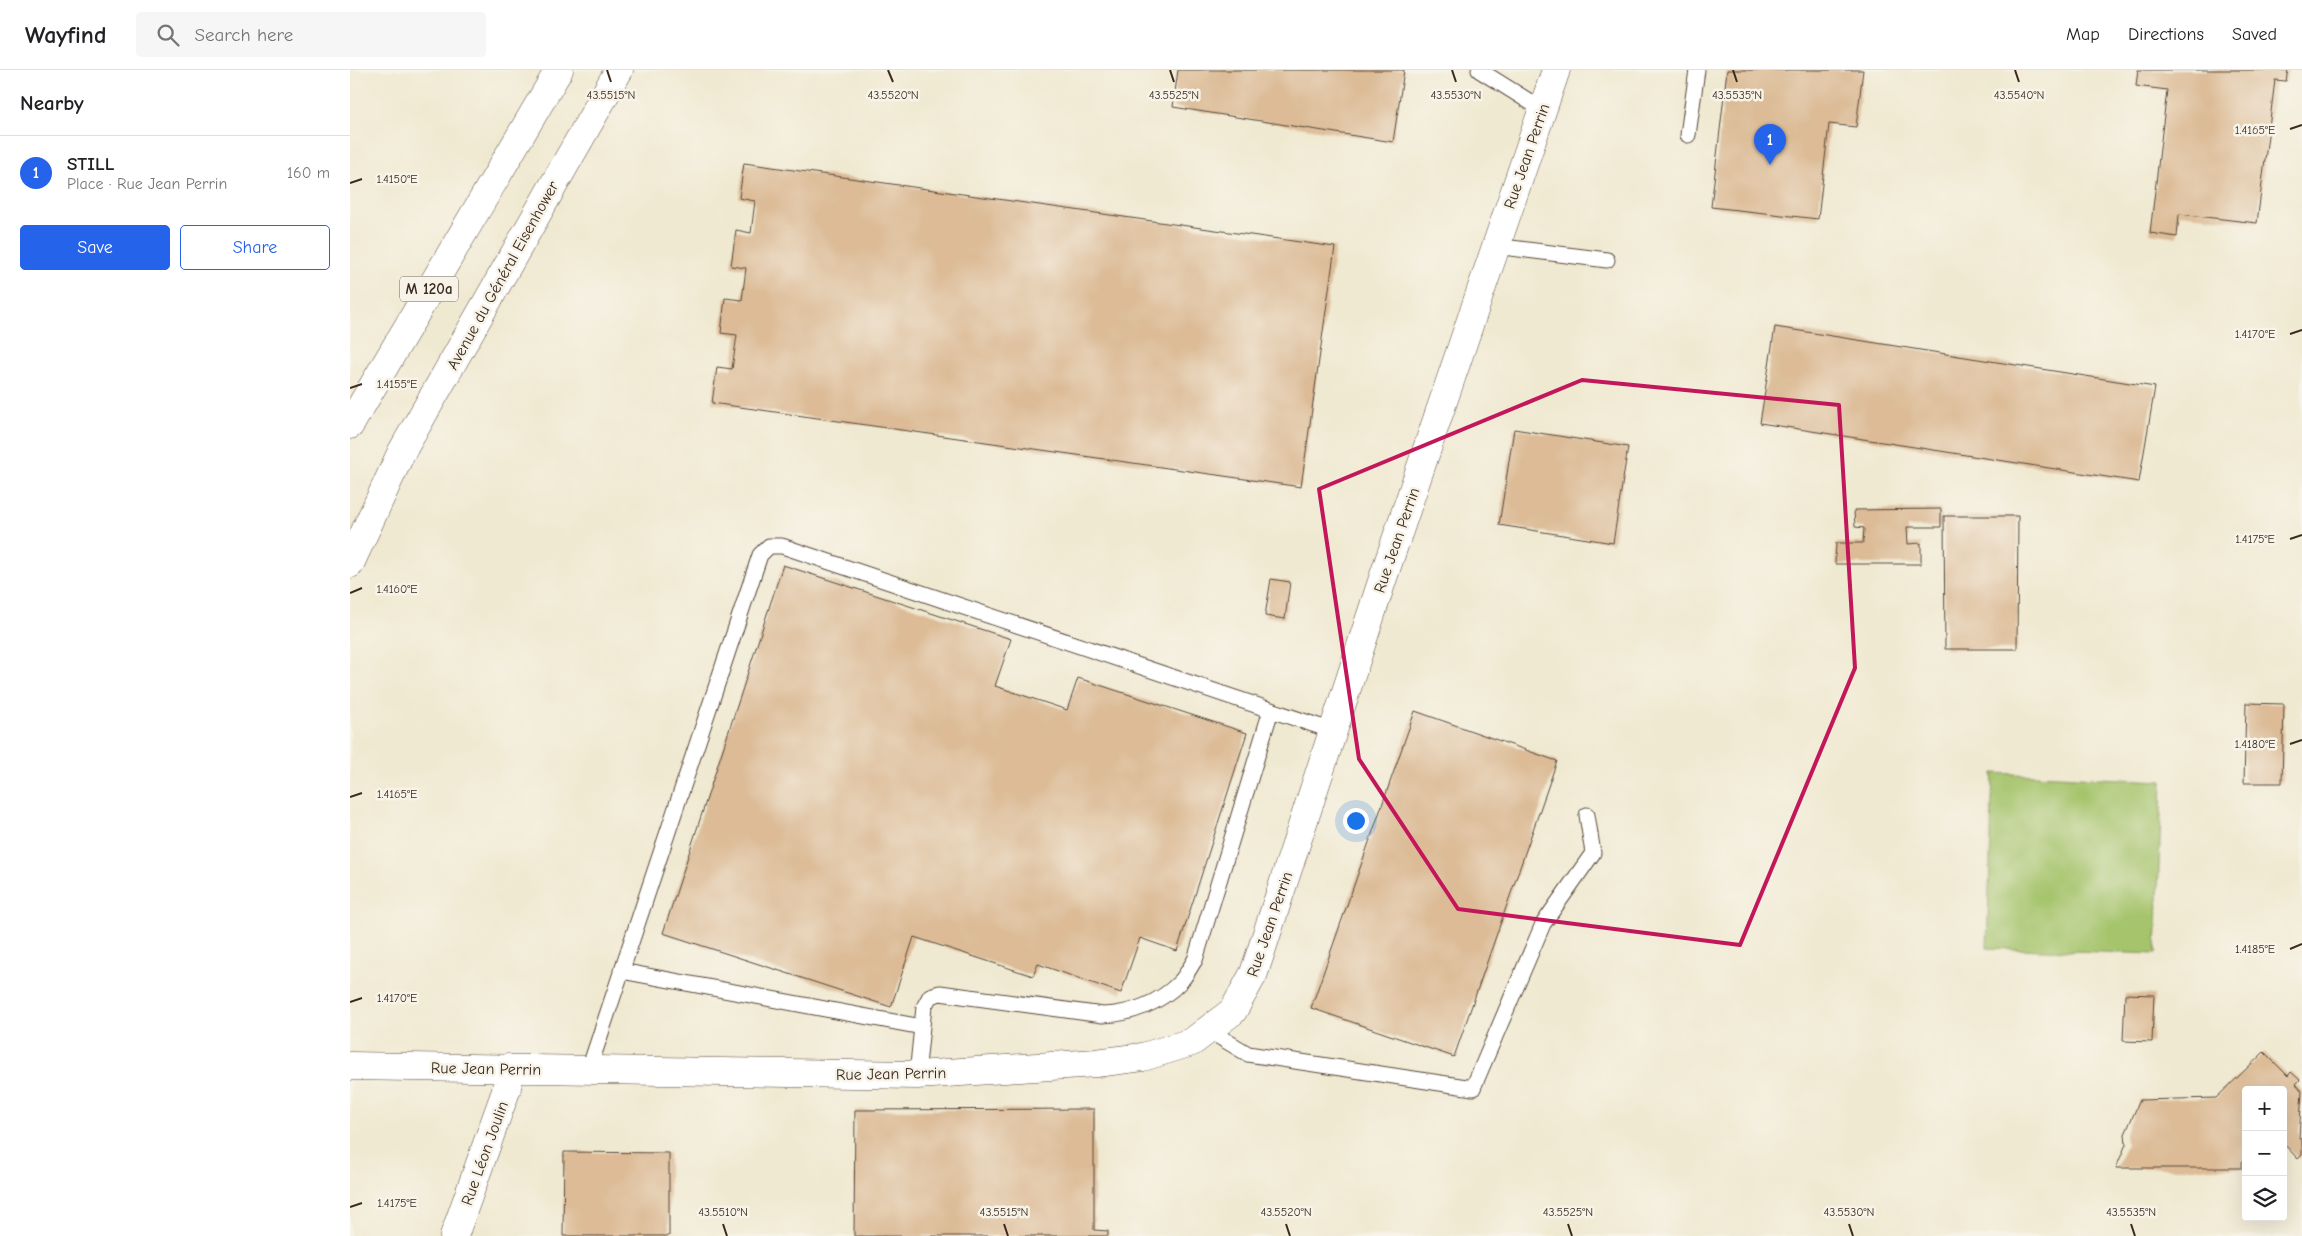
<!DOCTYPE html>
<meta charset="utf-8">
<style>
body{margin:0;font-family:"Comic Neue",sans-serif;background:#f6f6f6;color:#202124}
.controls{position:absolute;right:15px;bottom:15px;display:grid;overflow:hidden;border-radius:5px;box-shadow:0 5px 20px #0002}
.controls button{width:45px;height:45px;display:grid;place-items:center;padding:0;border:0;border-bottom:1px solid #e0e0e0;background:#fff;color:#202124;font:25px sans-serif}
.you{position:absolute;left:1005px;top:750px;width:18px;height:18px;margin:-12px;border:4px solid #fff;border-radius:50%;background:#1a73e8;box-shadow:0 0 0 8px #1a73e833}
.badge{display:grid;place-items:center;width:32px;height:32px;border-radius:50%;background:#2563eb;color:#fff;font-size:16px;font-weight:700}
.pin{position:absolute;translate:-50% -41px;filter:drop-shadow(0 1px 2px #0008)}
.pin::after{content:'';position:absolute;top:26px;width:18px;height:15px;background:inherit;clip-path:polygon(0 0,100% 0,50% 100%)}
.list{margin:0;padding:0;list-style:none}
h2{display:flex;justify-content:space-between;align-items:center;height:65px;margin:0;padding:0 20px;font-size:21px}
h2 small{font-size:16px;font-weight:400;color:#757577}
.list li{display:grid;grid-template-columns:32px 1fr auto;gap:15px;align-items:center;box-sizing:border-box;height:75px;padding:0 20px;border-top:1px solid #e0e0e0}
.list b{display:block;font-size:19px;white-space:nowrap}
.list p{margin:0;font-size:16px;white-space:nowrap;color:#757577}
.list em{font-size:16px;font-style:normal;color:#757577}
.actions{display:flex;gap:10px;padding:15px 20px}
.actions a{flex:1;padding:11px 0;border:1px solid #2563eb;border-radius:5px;text-align:center;font-size:18px;color:#2563eb}
.actions .main{background:#2563eb;color:#fff}
.icon{flex:none;width:28px;height:28px;fill:none;stroke:currentColor;stroke-width:2;stroke-linecap:round;stroke-linejoin:round}
.map{position:relative;flex:none;width:1952px;height:1166px;overflow:hidden}
header{display:flex;align-items:center;gap:30px;box-sizing:border-box;height:70px;padding:0 25px;background:#fff;border-bottom:1px solid #e0e0e0}
header strong{font-size:24px}
nav{display:flex;gap:28px;margin-inline-start:auto;font-size:18px}
.search{width:350px;height:45px;background:#f6f6f6;display:flex;align-items:center;gap:12px;box-sizing:border-box;padding:0 18px;border-radius:5px;color:#757577;font-size:19px}
main{display:flex}
aside{flex:1;background:#fff}
.map>svg:first-child{display:block}
</style>
<header>
<strong>Wayfind</strong>
<div class="search"><svg class="icon" aria-label="search" viewBox="0 0 24 24"><circle cx="10" cy="10" r="6"/><path d="M15 15l6 6"/></svg>Search here</div>
<nav><a>Map</a><a>Directions</a><a>Saved</a></nav>
</header>
<main>
<aside>
<h2>Nearby<small></small></h2>
<ul class="list">
<li><span class="badge">1</span><div><b>STILL</b><p>Place · Rue Jean Perrin</p></div><em>160 m</em></li>
</ul>
<div class="actions"><a class="main">Save</a><a>Share</a></div>
</aside>
<div class="map">
<svg width="1952" height="1166" viewBox="0 0 1952 1166">
<rect width="100%" height="100%" fill="#f7f3e8"/>
<filter id="ink" filterUnits="userSpaceOnUse"><feTurbulence type="fractalNoise" baseFrequency=".02" numOctaves="2"/><feDisplacementMap in="SourceGraphic" scale="10" xChannelSelector="R" yChannelSelector="G"/><feConvolveMatrix kernelMatrix="1 2 1 2 8 2 1 2 1" color-interpolation-filters="sRGB"/></filter>
<filter id="wash" filterUnits="userSpaceOnUse"><feTurbulence type="fractalNoise" baseFrequency=".0096" numOctaves="4" result="noise"/><feDisplacementMap in="SourceGraphic" scale="20" xChannelSelector="R" yChannelSelector="G"/><feGaussianBlur stdDeviation="1.12" result="paint"/><feColorMatrix in="noise" values="0 0 0 0 0 0 0 0 0 0 0 0 0 0 0 0 0 1.4 0 .05"/><feComposite in="paint" operator="in"/></filter>
<g filter="url(#wash)">
<rect width="100%" height="100%" fill="#f0e9d1"/>
<!-- green -->
<path fill="#a5c46c" stroke="#707745" d="M 1643,703 L 1812,711 L 1806,884 L 1637,878 Z"/>
<g id="blocks">
<!-- building -->
<path fill="#dcbb96" d="M 828,0 L 1054,0 L 1043,72 L 823,37 Z
M 1377,0 L 1513,0 L 1506,57 L 1479,54 L 1468,149 L 1361,137 Z
M 1788,0 L 1938,0 L 1936,11 L 1925,10 L 1907,153 L 1829,144 L 1827,167 L 1800,163 L 1817,20 L 1786,16 Z
M 394,93 L 985,177 L 951,417 L 362,333 L 367,297 L 382,299 L 387,265 L 371,263 L 375,228 L 392,230 L 396,198 L 381,196 L 386,160 L 401,163 L 405,131 L 389,128 Z
M 1425,257 L 1805,317 L 1789,412 L 1410,353 Z
M 1164,359 L 1278,377 L 1263,473 L 1149,455 Z
M 1591,439 L 1591,457 L 1557,457 L 1558,474 L 1571,473 L 1571,494 L 1485,494 L 1486,473 L 1513,473 L 1514,458 L 1505,457 L 1504,440 Z
M 1594,446 L 1668,446 L 1667,579 L 1595,579 Z
M 433,495 L 661,569 L 645,616 L 717,640 L 728,608 L 897,663 L 827,881 L 790,868 L 771,923 L 688,894 L 683,906 L 564,867 L 541,937 L 313,863 Z
M 921,509 L 940,512 L 935,549 L 915,546 Z
M 1896,633 L 1934,634 L 1932,713 L 1894,713 Z
M 1065,641 L 1207,691 L 1104,987 L 961,938 Z
M 1775,924 L 1804,925 L 1802,972 L 1773,971 Z
M 1914,982 L 1938,1006 L 1941,1002 L 1950,1010 L 1946,1014 L 1952,1021 L 1949,1068 L 1952,1068 L 1952,1085 L 1948,1089 L 1933,1073 L 1933,1020 L 1896,1020 L 1896,1088 L 1892,1092 L 1892,1098 L 1766,1098 L 1776,1074 L 1775,1064 L 1790,1030 L 1866,1028 Z
M 744,1039 L 744,1160 L 758,1161 L 758,1166 L 504,1166 L 505,1040 Z
M 214,1082 L 319,1083 L 319,1166 L 213,1166 Z"/>
</g>
</g>
<g filter="url(#ink)">
<use href="#blocks" fill-opacity="0" stroke="#564739" stroke-width="1"/>
<g fill="none" stroke-linecap="round" stroke-linejoin="round">
<defs>
<path id="service" d="M 1129,0 L 1193,40
M 1338,65 L 1347,0
M 1145,176 L 1257,190
M 271,901 L 572,957
M 858,960 L 898,984 L 1123,1018 L 1193,854 L 1243,783 L 1237,745
M 239,999 L 406,497 L 410,485 L 419,476 L 432,476 L 983,661
M 567,1005 L 574,937 L 580,926 L 590,923 L 753,945 C 781,944 810,933 830,912 C 836,906 840,897 845,890 L 921,640"/>
<path id="minor" d="M 0,996 L 567,1005 L 746,993 L 793,987 L 842,972 L 883,941 L 904,903 L 1033,508 L 1206,0
M 104,1166 L 157,1018 L 157,998"/>
<path id="primary" d="M 0,355 L 209,0
M 0,494 L 51,383 L 269,0"/>
</defs>
<!-- service casing -->
<use href="#service" stroke="#564739" stroke-width="17"/>
<!-- minor casing -->
<use href="#minor" stroke="#564739" stroke-width="29"/>
<!-- primary casing -->
<use href="#primary" stroke="#564739" stroke-width="29"/>
<!-- service -->
<use href="#service" stroke="#fff" stroke-width="15"/>
<!-- minor -->
<use href="#minor" stroke="#fff" stroke-width="28"/>
<!-- primary -->
<use href="#primary" stroke="#fff" stroke-width="28"/>
</g>
</g>
<!-- marked area -->
<path fill="none" stroke="#c2185b" stroke-width="4" stroke-linejoin="round" d="M 1232,310 L 1489,335 L 1505,598 L 1390,875 L 1108,839 L 1009,689 L 969,419 Z"/>
<!-- ticks -->
<path fill="none" stroke="#3b2a1e" stroke-width="2" d="M 257,0 L 261,12M 538,0 L 543,12M 820,0 L 824,12M 1102,0 L 1106,12M 1383,0 L 1387,12M 1665,0 L 1669,12M 1940,59 L 1952,55M 0,113 L 12,109M 1940,264 L 1952,260M 0,318 L 12,314M 1940,469 L 1952,465M 0,523 L 12,518M 1940,674 L 1952,670M 0,727 L 12,723M 1940,879 L 1952,874M 0,932 L 12,928M 0,1137 L 12,1133M 373,1154 L 377,1166M 654,1154 L 658,1166M 936,1154 L 940,1166M 1218,1154 L 1222,1166M 1499,1154 L 1503,1166M 1781,1154 L 1785,1166"/>
<g text-anchor="middle" stroke-width="5" stroke-linejoin="round" paint-order="stroke">
<!-- shield labels -->
<rect fill="#f7f3e8" stroke="#73665b" stroke-width="1" x="50" y="206.5" width="58" height="25" rx="4"/>
<g font-size="15" font-weight="bold" fill="#3b2a1e">
<text x="79" y="224">M 120a</text>
</g>
<!-- street labels -->
<g font-size="16" fill="#3b2a1e" stroke="#f7f3e8">
<text transform="translate(1176 86) rotate(-71)" y="6">Rue Jean Perrin</text>
<text transform="translate(152 205) rotate(-61)" y="6">Avenue du Général Eisenhower</text>
<text transform="translate(1046 470) rotate(-71)" y="6">Rue Jean Perrin</text>
<text transform="translate(919 854) rotate(-71)" y="6">Rue Jean Perrin</text>
<text transform="translate(136 998) rotate(1)" y="6">Rue Jean Perrin</text>
<text transform="translate(541 1003) rotate(-1)" y="6">Rue Jean Perrin</text>
<text transform="translate(134 1083) rotate(-70)" y="6">Rue Léon Joulin</text>
</g>
</g>
<g font-size="12" text-anchor="middle" fill="#3b2a1e" stroke="#f7f3e8" stroke-width="5" stroke-linejoin="round" paint-order="stroke">
<text x="261" y="29">43.5515°N</text>
<text x="1387" y="29">43.5535°N</text>
<text x="1669" y="29">43.5540°N</text>
<text x="543" y="29">43.5520°N</text>
<text x="824" y="29">43.5525°N</text>
<text x="1106" y="29">43.5530°N</text>
<text x="1905" y="64">1.4165°E</text>
<text x="47" y="113">1.4150°E</text>
<text x="1905" y="268">1.4170°E</text>
<text x="47" y="318">1.4155°E</text>
<text x="1905" y="473">1.4175°E</text>
<text x="47" y="523">1.4160°E</text>
<text x="1905" y="678">1.4180°E</text>
<text x="47" y="728">1.4165°E</text>
<text x="1905" y="883">1.4185°E</text>
<text x="47" y="932">1.4170°E</text>
<text x="47" y="1137">1.4175°E</text>
<text x="373" y="1146">43.5510°N</text>
<text x="654" y="1146">43.5515°N</text>
<text x="936" y="1146">43.5520°N</text>
<text x="1218" y="1146">43.5525°N</text>
<text x="1499" y="1146">43.5530°N</text>
<text x="1781" y="1146">43.5535°N</text>
</g>
</svg>
<div class="controls">
<button>+</button>
<button>−</button>
<button><svg class="icon" aria-label="layers" viewBox="0 0 24 24"><path d="M12 4l9 5-9 5-9-5zM3 14l9 5 9-5"/></svg></button>
</div>
<div class="you"></div>
<div class="pin badge" style="left:1420px;top:95px">1</div>
</div>
</main>
